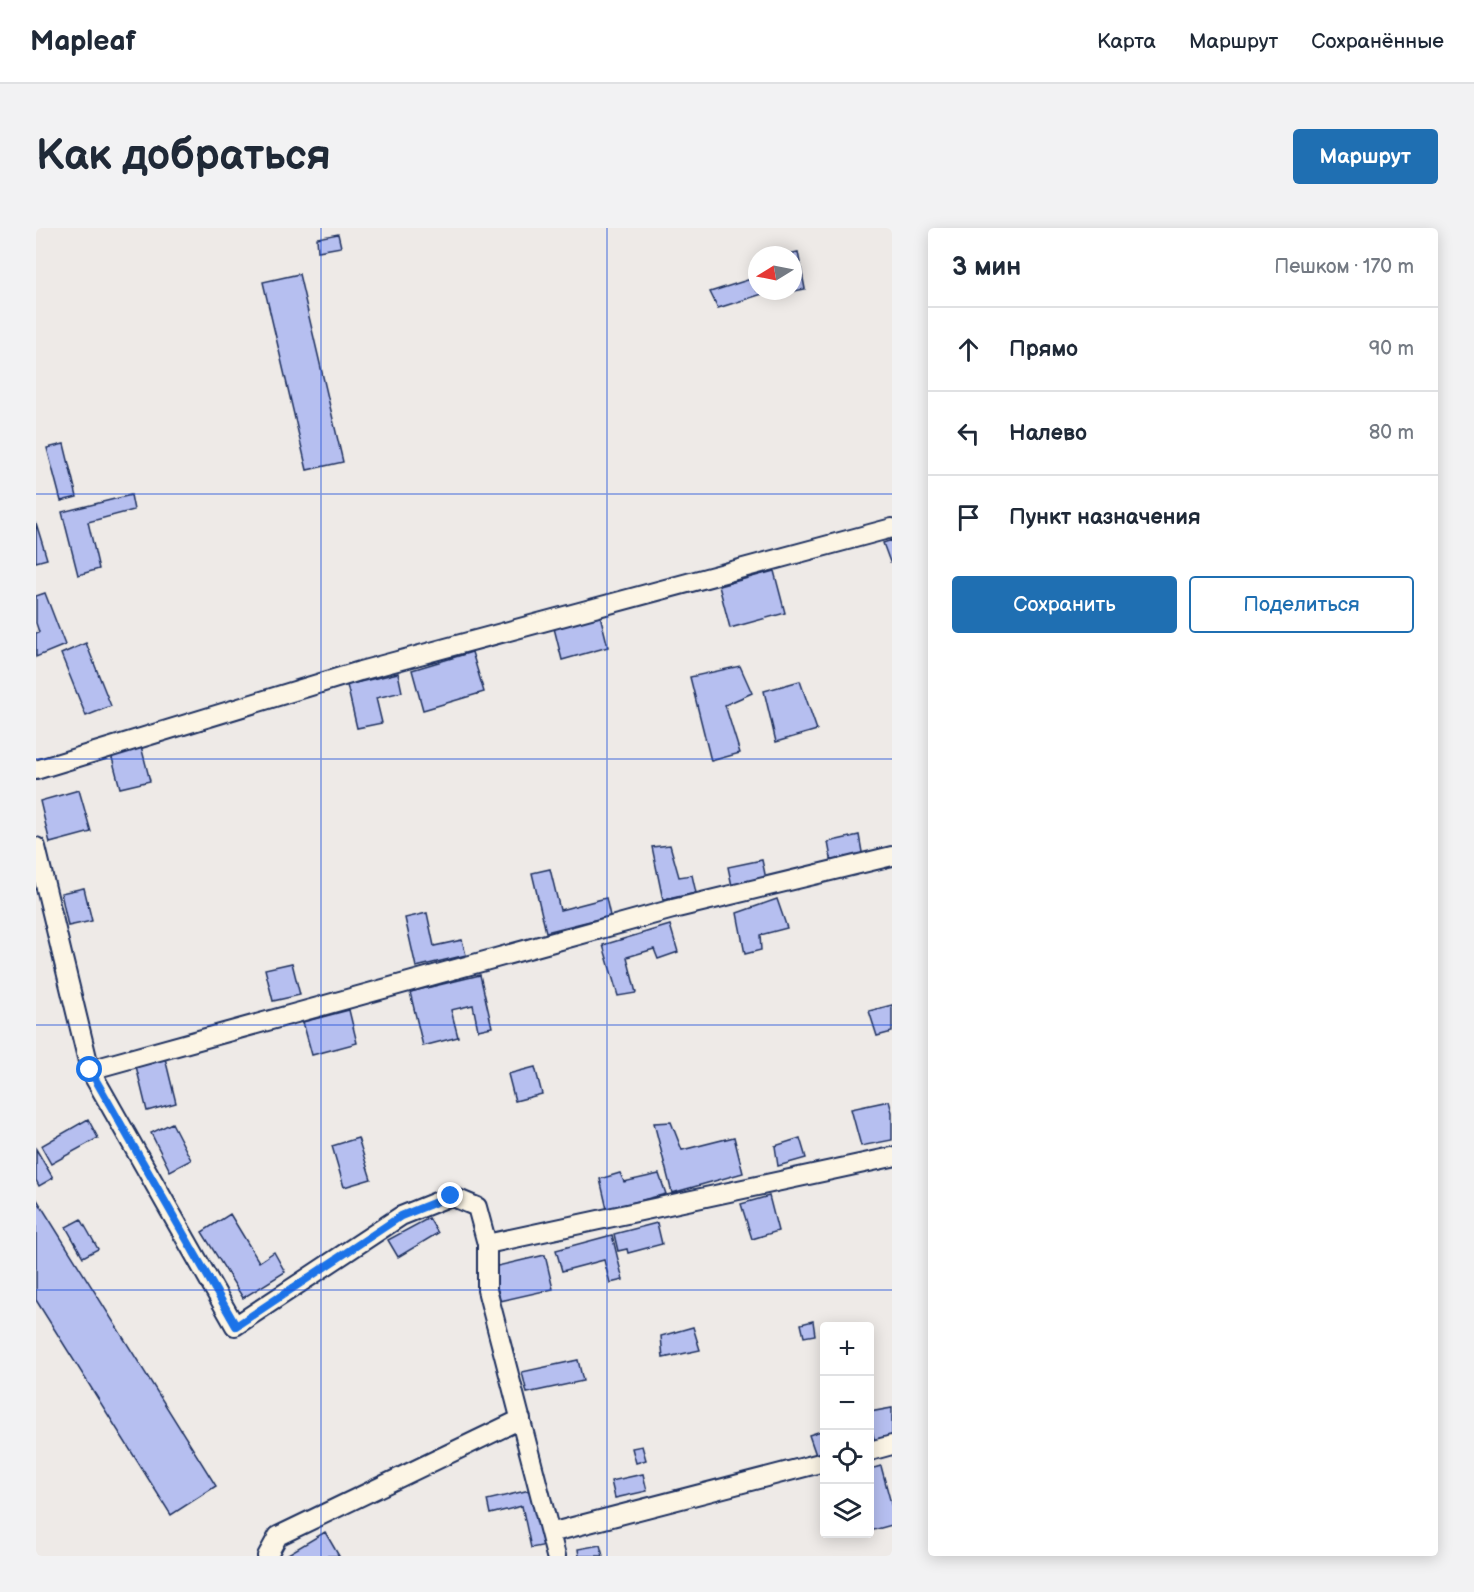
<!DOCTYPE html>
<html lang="ru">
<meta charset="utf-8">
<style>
body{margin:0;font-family:"Balsamiq Sans",sans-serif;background:#f2f2f3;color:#1f2937}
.controls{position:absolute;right:18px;bottom:18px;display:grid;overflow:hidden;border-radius:6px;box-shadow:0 3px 15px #0003}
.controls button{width:54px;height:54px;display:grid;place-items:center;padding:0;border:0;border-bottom:2px solid #e0e1e3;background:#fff;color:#1f2937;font:30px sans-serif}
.compass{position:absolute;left:712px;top:18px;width:54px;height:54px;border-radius:50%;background:#fff;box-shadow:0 3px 15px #0003;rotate:260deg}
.stop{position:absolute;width:18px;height:18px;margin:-14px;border:4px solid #1a73e8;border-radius:50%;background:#fff}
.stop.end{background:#1a73e8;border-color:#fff;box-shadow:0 2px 6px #0008}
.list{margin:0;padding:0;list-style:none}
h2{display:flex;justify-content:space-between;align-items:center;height:78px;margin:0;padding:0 24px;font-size:26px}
h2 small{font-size:20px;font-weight:400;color:#747a83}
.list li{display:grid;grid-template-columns:39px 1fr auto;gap:18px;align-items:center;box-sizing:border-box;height:84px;padding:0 24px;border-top:2px solid #e0e1e3}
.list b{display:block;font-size:22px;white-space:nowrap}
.list em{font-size:20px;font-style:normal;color:#747a83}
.actions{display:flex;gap:12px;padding:18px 24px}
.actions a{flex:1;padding:14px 0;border:2px solid #1f6fb2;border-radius:6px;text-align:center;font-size:21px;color:#1f6fb2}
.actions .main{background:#1f6fb2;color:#fff}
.icon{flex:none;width:33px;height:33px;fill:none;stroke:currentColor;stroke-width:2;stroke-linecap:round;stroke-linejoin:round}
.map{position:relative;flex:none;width:856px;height:1328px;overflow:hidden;border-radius:6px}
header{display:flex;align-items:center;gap:36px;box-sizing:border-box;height:84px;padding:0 30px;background:#fff;border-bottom:2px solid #e0e1e3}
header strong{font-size:28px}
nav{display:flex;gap:33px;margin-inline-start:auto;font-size:21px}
.intro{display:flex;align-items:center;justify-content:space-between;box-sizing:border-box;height:144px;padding:0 36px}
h1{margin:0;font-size:42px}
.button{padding:15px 27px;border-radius:6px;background:#1f6fb2;color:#fff;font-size:21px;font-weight:700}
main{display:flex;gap:36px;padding:0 36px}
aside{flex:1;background:#fff;border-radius:6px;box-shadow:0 3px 15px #0003}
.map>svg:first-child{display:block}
</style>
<header>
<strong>Mapleaf</strong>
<nav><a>Карта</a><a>Маршрут</a><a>Сохранённые</a></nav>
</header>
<div class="intro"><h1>Как добраться</h1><a class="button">Маршрут</a></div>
<main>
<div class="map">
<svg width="856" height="1328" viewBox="0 0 856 1328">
<rect width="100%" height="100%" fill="#eeeae7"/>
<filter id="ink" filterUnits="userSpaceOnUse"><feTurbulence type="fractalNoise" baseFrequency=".0167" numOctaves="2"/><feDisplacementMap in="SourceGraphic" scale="12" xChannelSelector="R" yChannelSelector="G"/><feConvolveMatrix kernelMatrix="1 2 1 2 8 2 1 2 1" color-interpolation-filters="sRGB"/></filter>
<g filter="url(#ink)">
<!-- building -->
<path fill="#b6bff0" stroke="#1b2f5e" stroke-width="1.5" d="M 302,6 L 305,19 L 282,23 L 281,10 Z
M 762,24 L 769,61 L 753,64 L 757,63 L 757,27 L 748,27 Z
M 263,46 L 307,234 L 271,242 L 227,54 Z
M 721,49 L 721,63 L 736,63 L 682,80 L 674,64 Z
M 28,216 L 41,269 L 25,273 L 11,220 Z
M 95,267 L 98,282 L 52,294 L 63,341 L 42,347 L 26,284 Z
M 0,295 L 11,331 L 0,334 Z
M 856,312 L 856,333 L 854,334 L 847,315 Z
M 738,343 L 749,385 L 694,400 L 683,358 Z
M 9,365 L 29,417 L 0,429 L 0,405 L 3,404 L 0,395 L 0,368 Z
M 563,383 L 572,419 L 526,432 L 517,396 Z
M 50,415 L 75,478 L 50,488 L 25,426 Z
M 436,424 L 448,464 L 387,482 L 376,442 Z
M 704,438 L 716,465 L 689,477 L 704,525 L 675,533 L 654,449 Z
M 362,445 L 366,464 L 340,470 L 346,495 L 321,500 L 311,457 Z
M 764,453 L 781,502 L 740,514 L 728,463 Z
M 105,518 L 114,553 L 84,560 L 75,526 Z
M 43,562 L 55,604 L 14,615 L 4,573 Z
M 823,607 L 827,630 L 796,636 L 792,614 Z
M 634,617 L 643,649 L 656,647 L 660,665 L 627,672 L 616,619 Z
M 726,632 L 730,651 L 696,658 L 692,639 Z
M 514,641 L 524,682 L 570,670 L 574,688 L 510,704 L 496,645 Z
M 48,660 L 56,693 L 32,698 L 25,665 Z
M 741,671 L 751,700 L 724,707 L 725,722 L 709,726 L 701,685 Z
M 391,685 L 398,718 L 426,712 L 430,727 L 380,739 L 369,690 Z
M 634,697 L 642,724 L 622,731 L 618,721 L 591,729 L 600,765 L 582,768 L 567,717 Z
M 256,735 L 264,767 L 237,773 L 229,741 Z
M 444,747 L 456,799 L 442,802 L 437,777 L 415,782 L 422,809 L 387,818 L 374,764 Z
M 856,777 L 856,804 L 841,808 L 833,783 Z
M 313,782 L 321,815 L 276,827 L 267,794 Z
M 128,826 L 140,875 L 111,883 L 99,834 Z
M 499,839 L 506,866 L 479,873 L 472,846 Z
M 853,873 L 856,884 L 856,912 L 825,918 L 815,881 Z
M 52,891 L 62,910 L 15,936 L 5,918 Z
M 635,894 L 646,922 L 698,909 L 707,945 L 636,965 L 618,895 Z
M 136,895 L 155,932 L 134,943 L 115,905 Z
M 322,910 L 335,951 L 308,959 L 296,918 Z
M 764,910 L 770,930 L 742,938 L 739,918 Z
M 0,921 L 17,950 L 3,958 L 0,952 Z
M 584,945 L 588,954 L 623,946 L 630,966 L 571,981 L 564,951 Z
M 733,968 L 742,1003 L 716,1011 L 705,976 Z
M 0,970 L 180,1258 L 135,1287 L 0,1072 Z
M 194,986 L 223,1034 L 238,1024 L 249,1044 L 207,1070 L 166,1004 Z
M 393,990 L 402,1005 L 362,1029 L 352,1012 Z
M 45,991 L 62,1021 L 47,1029 L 30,999 Z
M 621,995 L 626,1016 L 592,1025 L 591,1021 L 582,1023 L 578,1006 Z
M 576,1007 L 587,1052 L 574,1055 L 568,1032 L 526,1043 L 520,1022 Z
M 509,1027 L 517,1061 L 464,1073 L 457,1039 Z
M 777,1093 L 779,1107 L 768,1109 L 765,1096 Z
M 657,1099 L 664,1122 L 627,1130 L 625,1108 Z
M 542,1132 L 547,1153 L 491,1165 L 486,1144 Z
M 856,1180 L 856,1210 L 839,1215 L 834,1193 L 834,1184 Z
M 788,1202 L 788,1225 L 780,1227 L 773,1207 Z
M 606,1218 L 610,1232 L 600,1235 L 596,1220 Z
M 845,1238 L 856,1279 L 856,1297 L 834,1303 L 834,1241 Z
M 607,1246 L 611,1263 L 579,1270 L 575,1253 Z
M 498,1261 L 511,1317 L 495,1320 L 486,1278 L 454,1286 L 451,1272 Z
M 289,1304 L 303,1328 L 253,1328 L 252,1326 Z
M 564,1317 L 567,1328 L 543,1328 L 542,1321 Z"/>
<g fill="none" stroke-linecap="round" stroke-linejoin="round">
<defs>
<path id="minor" d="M 0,542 L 324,443 L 856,300
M 0,619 L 54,842 L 199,1098 L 365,988 L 415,968 L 441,979 L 451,1016 L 451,1062 L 520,1328
M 54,842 L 637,681 L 856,628
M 451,1016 L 856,929
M 834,1223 L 856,1217
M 514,1305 L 788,1234
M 231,1328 L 242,1308 L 485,1191"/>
</defs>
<!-- minor casing -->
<use href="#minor" stroke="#1b2f5e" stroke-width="22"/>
<!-- minor -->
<use href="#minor" stroke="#fcf5e5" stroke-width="18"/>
</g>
</g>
<g fill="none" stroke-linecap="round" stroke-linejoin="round" filter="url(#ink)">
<!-- route -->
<path stroke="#1a73e8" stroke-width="8" d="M 54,842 L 200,1098 L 365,988 L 415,968"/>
</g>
<!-- grid -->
<path fill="none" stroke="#1d4ed8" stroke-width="1.5" stroke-opacity="0.55" d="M 285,0 L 285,1328M 571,0 L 571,1328M 0,266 L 856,266M 0,531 L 856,531M 0,797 L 856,797M 0,1062 L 856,1062"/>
</svg>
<div class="controls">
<button>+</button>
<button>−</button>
<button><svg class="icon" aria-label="locate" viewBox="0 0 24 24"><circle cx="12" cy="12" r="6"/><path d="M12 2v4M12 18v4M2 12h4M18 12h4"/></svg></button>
<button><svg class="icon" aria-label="layers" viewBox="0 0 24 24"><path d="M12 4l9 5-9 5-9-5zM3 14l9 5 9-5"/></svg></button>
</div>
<svg class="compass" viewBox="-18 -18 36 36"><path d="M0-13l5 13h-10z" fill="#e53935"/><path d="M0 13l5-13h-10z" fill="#747a83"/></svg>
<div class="stop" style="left:54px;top:842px"></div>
<div class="stop end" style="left:415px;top:968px"></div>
</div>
<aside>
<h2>3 мин<small>Пешком · 170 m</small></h2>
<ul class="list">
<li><svg class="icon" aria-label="ahead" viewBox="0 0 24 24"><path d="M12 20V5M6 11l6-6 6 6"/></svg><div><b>Прямо</b></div><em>90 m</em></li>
<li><svg class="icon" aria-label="left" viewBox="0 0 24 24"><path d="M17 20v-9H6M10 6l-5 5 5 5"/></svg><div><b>Налево</b></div><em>80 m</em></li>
<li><svg class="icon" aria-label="arrive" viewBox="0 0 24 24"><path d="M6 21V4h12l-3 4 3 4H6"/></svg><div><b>Пункт назначения</b></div></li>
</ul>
<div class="actions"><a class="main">Сохранить</a><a>Поделиться</a></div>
</aside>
</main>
